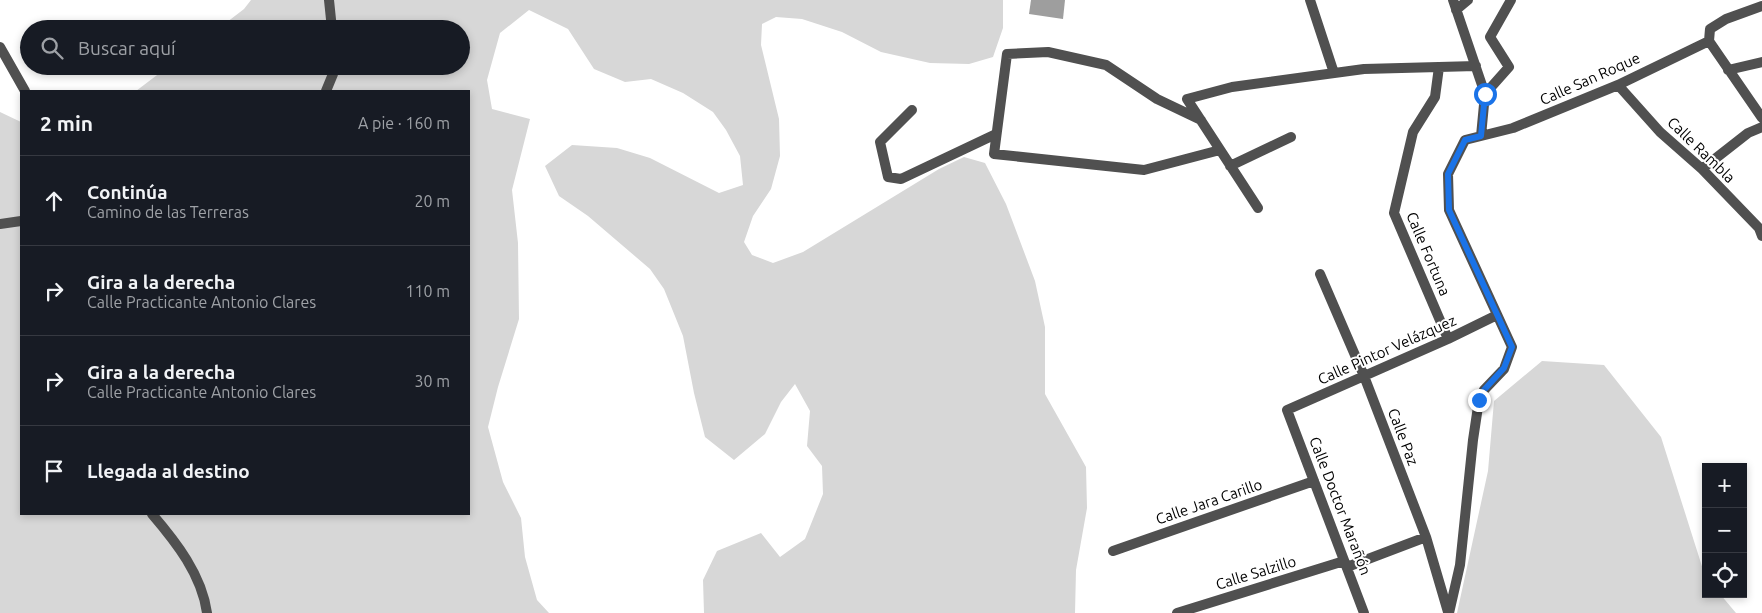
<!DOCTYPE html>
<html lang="es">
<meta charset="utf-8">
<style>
body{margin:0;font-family:Ubuntu,sans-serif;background:#242831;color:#f1f3f6}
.controls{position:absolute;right:15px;bottom:15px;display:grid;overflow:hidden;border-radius:0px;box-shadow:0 2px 8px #0003}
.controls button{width:45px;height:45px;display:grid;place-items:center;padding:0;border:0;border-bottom:1px solid #363941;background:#171b24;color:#f1f3f6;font:25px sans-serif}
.stop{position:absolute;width:15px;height:15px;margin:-11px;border:4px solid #1a73e8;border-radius:50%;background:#fff}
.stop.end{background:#1a73e8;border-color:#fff;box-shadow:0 1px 5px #0008}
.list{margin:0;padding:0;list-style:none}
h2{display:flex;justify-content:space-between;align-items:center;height:65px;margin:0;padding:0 20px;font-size:21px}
h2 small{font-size:16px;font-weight:400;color:#9ea1a6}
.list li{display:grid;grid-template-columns:32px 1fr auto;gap:15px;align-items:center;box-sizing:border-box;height:90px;padding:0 20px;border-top:1px solid #363941}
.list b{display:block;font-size:19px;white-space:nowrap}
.list p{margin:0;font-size:16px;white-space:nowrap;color:#9ea1a6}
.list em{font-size:16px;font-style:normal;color:#9ea1a6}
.icon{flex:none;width:28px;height:28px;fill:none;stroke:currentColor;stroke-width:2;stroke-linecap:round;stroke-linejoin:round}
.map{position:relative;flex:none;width:1762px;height:613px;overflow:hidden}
.search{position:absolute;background:#171b24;box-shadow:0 2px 8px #0003;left:20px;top:20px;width:450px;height:55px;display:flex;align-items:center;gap:12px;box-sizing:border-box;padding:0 18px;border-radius:28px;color:#9ea1a6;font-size:19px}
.panel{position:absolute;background:#171b24;box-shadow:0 2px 8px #0003;left:20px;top:90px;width:450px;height:425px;border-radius:0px}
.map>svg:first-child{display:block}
</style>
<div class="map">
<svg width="1762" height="613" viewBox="0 0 1762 613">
<rect width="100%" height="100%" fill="#fff"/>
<!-- green -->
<path fill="#d7d7d7" d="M 251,0 L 1003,0 L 1003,28 L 993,57 L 969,64 L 930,63 L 881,52 L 842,32 L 802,19 L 776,17 L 762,24 L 761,45 L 779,119 L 780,156 L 771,189 L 753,216 L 744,242 L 752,255 L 773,263 L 803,252 L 939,169 L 964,157 L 985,163 L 1006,204 L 1035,281 L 1045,327 L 1045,394 L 1086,467 L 1087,508 L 1076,570 L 1075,613 L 704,613 L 703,580 L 717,551 L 761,533 L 780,557 L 805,539 L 823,494 L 822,466 L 807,446 L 810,411 L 795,384 L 781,402 L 765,434 L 734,460 L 705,437 L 694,393 L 683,336 L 664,289 L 650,269 L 588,216 L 559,196 L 545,166 L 572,145 L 617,148 L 650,158 L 719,193 L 743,185 L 740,156 L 726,130 L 713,112 L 683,93 L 651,79 L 625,82 L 594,69 L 568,29 L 529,10 L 500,33 L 487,80 L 492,109 L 530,119 L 512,190 L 518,243 L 519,319 L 498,387 L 488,427 L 503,482 L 521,518 L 525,557 L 537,600 L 549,613 L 0,613 L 0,112 L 21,122 L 21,514 L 469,514 L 469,91 L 136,91 L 169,66 L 461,66 L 461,29 L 218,29 L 244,9 Z
M 1542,361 L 1604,365 L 1661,437 L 1706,579 L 1706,594 L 1720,594 L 1736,613 L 1457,613 L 1488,471 L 1494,401 Z"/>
<!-- water -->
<path fill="#9e9e9e" d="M 1031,0 L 1065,0 L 1063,19 L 1029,14 Z"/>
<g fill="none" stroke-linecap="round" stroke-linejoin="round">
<!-- street -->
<path stroke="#505050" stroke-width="10" d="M 329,0 L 332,29
M 1310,0 L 1334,73
M 1453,0 L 1485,94 L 1481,136
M 1456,10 L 1468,0
M 1709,41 L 1762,118
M 1709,41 L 1710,29 L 1726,19 L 1762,6
M 0,47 L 25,91
M 1439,67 L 1435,97 L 1413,132 L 1394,213 L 1448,339
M 1728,70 L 1762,62
M 1618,85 L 1660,132 L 1702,169 L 1759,228 L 1762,236
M 326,91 L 333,74 L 333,66
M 1485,94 L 1509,67 L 1490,37 L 1511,0
M 912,110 L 880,142 L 888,177 L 901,179 L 996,134
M 1201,120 L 1157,99 L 1106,65 L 1048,52 L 1007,54 L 994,154 L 1144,170 L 1220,150
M 1230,166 L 1291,137
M 1702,169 L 1748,133 L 1762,127
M 1258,208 L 1187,99 L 1232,87 L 1364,69 L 1476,66
M 0,224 L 21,221
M 1320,274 L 1364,376 L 1426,537 L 1448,612
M 152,514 C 176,542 202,575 207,613
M 1113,551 L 1314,481
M 1347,567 L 1426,537
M 1177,613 L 1344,561
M 1364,613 L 1287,410 L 1448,339 L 1497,315
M 1449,613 L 1460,565 L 1473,440 L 1479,400 L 1484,390 L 1504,369 L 1512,347 L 1449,210 L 1448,174 L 1465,140 L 1513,128 L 1618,85 L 1709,41"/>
</g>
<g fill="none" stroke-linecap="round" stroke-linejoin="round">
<!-- route -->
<path stroke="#1a73e8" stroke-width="6" d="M 1479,400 L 1484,390 L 1504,368 L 1512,347 L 1449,210 L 1448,174 L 1465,140 L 1481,136 L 1485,94"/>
</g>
<g text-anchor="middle" stroke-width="4" stroke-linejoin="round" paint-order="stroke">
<!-- street labels -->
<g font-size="15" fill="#000" stroke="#fff">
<text transform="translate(1590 79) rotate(-24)" y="5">Calle San Roque</text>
<text transform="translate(1701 150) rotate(44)" y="5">Calle Rambla</text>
<text transform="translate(1428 254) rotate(67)" y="5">Calle Fortuna</text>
<text transform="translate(1387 350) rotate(-24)" y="5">Calle Pintor Velázquez</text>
<text transform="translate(1403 437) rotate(69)" y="5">Calle Paz</text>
<text transform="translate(1209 502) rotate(-19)" y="5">Calle Jara Carillo</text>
<text transform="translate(1340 506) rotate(69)" y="5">Calle Doctor Marañón</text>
<text transform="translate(1256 573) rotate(-17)" y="5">Calle Salzillo</text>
</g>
</g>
</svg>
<div class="controls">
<button>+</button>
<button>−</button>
<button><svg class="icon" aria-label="locate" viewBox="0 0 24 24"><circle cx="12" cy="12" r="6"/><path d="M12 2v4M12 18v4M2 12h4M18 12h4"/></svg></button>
</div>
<div class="stop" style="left:1485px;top:94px"></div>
<div class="stop end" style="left:1479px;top:400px"></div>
<div class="search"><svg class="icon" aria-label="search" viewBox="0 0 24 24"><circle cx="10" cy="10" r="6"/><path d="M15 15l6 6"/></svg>Buscar aquí</div>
<section class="panel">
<h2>2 min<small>A pie · 160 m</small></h2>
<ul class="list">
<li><svg class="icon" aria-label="ahead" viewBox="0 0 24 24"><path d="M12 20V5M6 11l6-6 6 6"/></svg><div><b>Continúa</b><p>Camino de las Terreras</p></div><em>20 m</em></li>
<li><svg class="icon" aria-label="right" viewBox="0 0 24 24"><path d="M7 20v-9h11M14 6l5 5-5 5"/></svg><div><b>Gira a la derecha</b><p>Calle Practicante Antonio Clares</p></div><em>110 m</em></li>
<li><svg class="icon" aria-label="right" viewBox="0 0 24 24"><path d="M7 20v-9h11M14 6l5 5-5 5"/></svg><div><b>Gira a la derecha</b><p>Calle Practicante Antonio Clares</p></div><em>30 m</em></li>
<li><svg class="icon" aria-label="arrive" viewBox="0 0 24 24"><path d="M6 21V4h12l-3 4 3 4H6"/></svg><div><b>Llegada al destino</b></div></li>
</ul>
</section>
</div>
